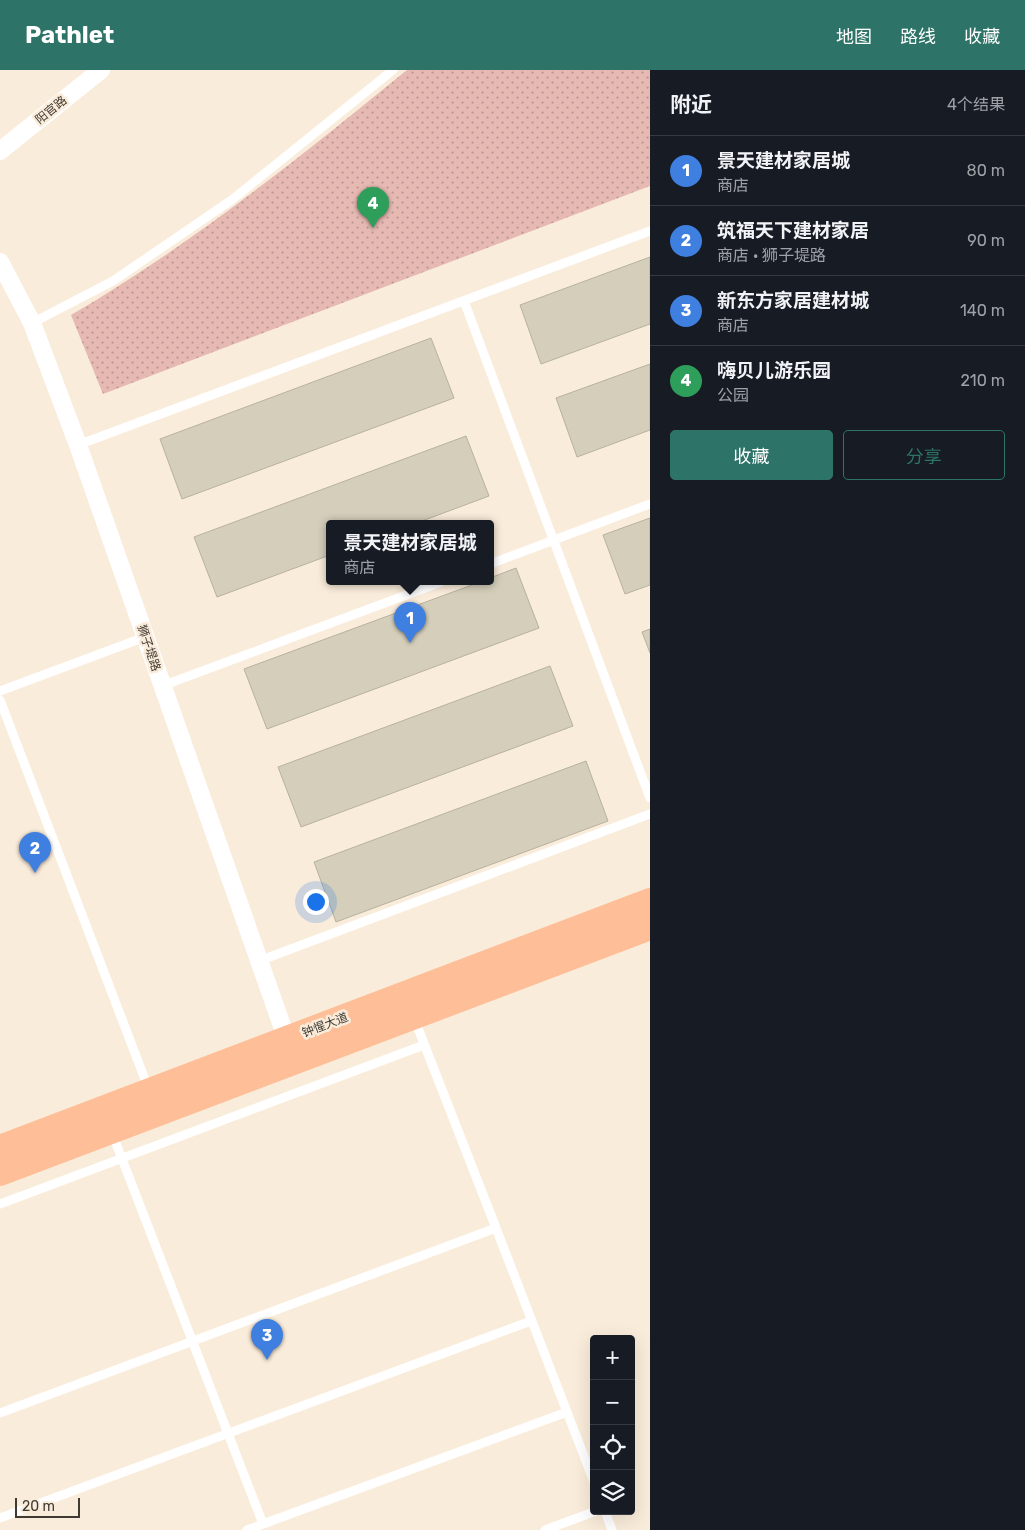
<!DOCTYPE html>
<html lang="zh">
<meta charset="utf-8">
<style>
body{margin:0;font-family:Rubik,"Noto Sans SC",sans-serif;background:#242831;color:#f1f3f6}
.controls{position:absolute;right:15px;bottom:15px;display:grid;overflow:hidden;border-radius:5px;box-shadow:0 5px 20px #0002}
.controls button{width:45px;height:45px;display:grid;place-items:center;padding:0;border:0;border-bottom:1px solid #363941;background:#171b24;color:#f1f3f6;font:25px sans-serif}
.scale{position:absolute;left:15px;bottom:12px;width:65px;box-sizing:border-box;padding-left:5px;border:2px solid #403a33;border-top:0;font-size:14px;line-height:18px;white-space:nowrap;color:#403a33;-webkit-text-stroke:4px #faecda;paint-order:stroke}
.you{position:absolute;left:315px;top:831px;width:18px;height:18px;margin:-12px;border:4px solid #fff;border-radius:50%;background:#1a73e8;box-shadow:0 0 0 8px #1a73e833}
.badge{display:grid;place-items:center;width:32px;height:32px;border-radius:50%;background:#2d7368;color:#fff;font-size:16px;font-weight:700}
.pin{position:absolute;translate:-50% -41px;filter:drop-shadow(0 1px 2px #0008)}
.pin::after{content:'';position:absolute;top:26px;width:18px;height:15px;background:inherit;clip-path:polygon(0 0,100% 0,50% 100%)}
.popup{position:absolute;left:326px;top:450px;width:168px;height:65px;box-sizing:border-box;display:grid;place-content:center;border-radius:5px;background:#171b24;filter:drop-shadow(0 1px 4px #0005);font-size:16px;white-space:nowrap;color:#9ea1a6}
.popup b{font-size:19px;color:#f1f3f6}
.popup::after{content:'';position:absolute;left:50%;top:100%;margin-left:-10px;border:10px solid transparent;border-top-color:#171b24}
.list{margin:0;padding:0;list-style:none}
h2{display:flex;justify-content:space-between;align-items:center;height:65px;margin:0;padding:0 20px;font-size:21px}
h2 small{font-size:16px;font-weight:400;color:#9ea1a6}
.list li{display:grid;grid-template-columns:32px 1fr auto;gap:15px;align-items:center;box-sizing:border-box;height:70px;padding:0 20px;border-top:1px solid #363941}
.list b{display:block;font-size:19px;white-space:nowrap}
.list p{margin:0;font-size:16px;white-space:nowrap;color:#9ea1a6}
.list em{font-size:16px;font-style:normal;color:#9ea1a6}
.actions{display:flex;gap:10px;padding:15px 20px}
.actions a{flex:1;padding:11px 0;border:1px solid #2d7368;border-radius:5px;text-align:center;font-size:18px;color:#2d7368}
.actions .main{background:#2d7368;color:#fff}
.icon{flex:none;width:28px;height:28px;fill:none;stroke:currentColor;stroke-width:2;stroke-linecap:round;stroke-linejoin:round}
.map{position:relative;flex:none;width:650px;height:1460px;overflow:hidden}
header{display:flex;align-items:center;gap:30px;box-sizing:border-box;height:70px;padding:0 25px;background:#2d7368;color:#fff}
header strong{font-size:24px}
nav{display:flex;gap:28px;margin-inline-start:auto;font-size:18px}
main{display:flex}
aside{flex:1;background:#171b24}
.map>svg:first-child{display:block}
</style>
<header>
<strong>Pathlet</strong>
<nav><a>地图</a><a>路线</a><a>收藏</a></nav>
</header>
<main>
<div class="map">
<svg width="650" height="1460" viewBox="0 0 650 1460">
<defs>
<pattern id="park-dots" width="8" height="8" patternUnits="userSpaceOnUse" patternTransform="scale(1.25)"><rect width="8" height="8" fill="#e6b9b3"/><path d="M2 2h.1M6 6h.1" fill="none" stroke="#bc9792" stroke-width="1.8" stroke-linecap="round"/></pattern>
</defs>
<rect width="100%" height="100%" fill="#faecda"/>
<!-- park -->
<path fill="url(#park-dots)" d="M 407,0 L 650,0 L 650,116 L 103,324 L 71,245 C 191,175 299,88 407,0 Z"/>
<!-- building -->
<path fill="#d4ceba" stroke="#b7b19e" d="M 650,187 L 650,254 L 541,294 L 520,235 Z
M 431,268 L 454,328 L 182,429 L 160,369 Z
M 650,294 L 650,360 L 577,387 L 556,328 Z
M 466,366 L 489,426 L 414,454 L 330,454 L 330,485 L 217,527 L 194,467 Z
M 650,448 L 650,515 L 625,524 L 603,465 Z
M 516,498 L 539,558 L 267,659 L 244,599 L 480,512 L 490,512 L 490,508 Z
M 650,559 L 650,583 L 642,562 Z
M 550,596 L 573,656 L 301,757 L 278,697 Z
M 586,691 L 608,751 L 336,852 L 314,792 Z"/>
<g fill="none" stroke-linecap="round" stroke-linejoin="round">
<!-- service -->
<path stroke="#fff" stroke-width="9" d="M 464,231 L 650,728
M 32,253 L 113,211 L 233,129 L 393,0
M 78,375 L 650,161
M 490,494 L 650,434
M 162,616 L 441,512
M 0,621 L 145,567
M 0,630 L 149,1020
M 259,891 L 650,744
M 414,948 L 496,1158
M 112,1063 L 263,1454
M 0,1134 L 424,975
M 0,1343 L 496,1158 L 594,1412
M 605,1441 L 612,1460
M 0,1448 L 531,1251
M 247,1460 L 567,1342
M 545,1460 L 596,1441"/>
<!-- minor -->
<path stroke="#fff" stroke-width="18" d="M 0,81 L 101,0
M 0,192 L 32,253 L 78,375 L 287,970"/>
<!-- primary -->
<path stroke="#febe98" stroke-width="28" d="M 0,1079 L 650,832
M 0,1102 L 650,856"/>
</g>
<g text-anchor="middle" stroke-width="5" stroke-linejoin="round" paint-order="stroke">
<!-- street labels -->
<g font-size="12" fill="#403a33" stroke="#faecda">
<text transform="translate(51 40) rotate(-39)" y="4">阳官路</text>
<text transform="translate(149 578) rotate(71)" y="4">狮子堤路</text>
<text transform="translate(325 955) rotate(-21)" y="4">钟惺大道</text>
</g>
</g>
</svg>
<div class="controls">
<button>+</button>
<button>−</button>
<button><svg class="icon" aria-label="locate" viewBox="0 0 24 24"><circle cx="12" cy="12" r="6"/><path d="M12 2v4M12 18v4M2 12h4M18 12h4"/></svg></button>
<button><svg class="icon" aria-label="layers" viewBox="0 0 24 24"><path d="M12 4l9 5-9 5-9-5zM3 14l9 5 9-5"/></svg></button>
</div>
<div class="scale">20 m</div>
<div class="you"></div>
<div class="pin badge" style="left:410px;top:573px;background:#3f7fe0">1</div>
<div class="popup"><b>景天建材家居城</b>商店</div>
<div class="pin badge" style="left:35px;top:803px;background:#3f7fe0">2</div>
<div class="pin badge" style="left:267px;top:1290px;background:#3f7fe0">3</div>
<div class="pin badge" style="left:373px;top:158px;background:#2e9e5b">4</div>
</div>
<aside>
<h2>附近<small>4个结果</small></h2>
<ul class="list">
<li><span class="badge" style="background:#3f7fe0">1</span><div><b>景天建材家居城</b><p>商店</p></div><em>80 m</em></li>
<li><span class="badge" style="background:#3f7fe0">2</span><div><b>筑福天下建材家居</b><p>商店 · 狮子堤路</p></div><em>90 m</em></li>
<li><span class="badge" style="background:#3f7fe0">3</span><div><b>新东方家居建材城</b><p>商店</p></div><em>140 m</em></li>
<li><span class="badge" style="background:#2e9e5b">4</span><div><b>嗨贝儿游乐园</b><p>公园</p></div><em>210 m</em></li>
</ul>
<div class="actions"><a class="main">收藏</a><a>分享</a></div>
</aside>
</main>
